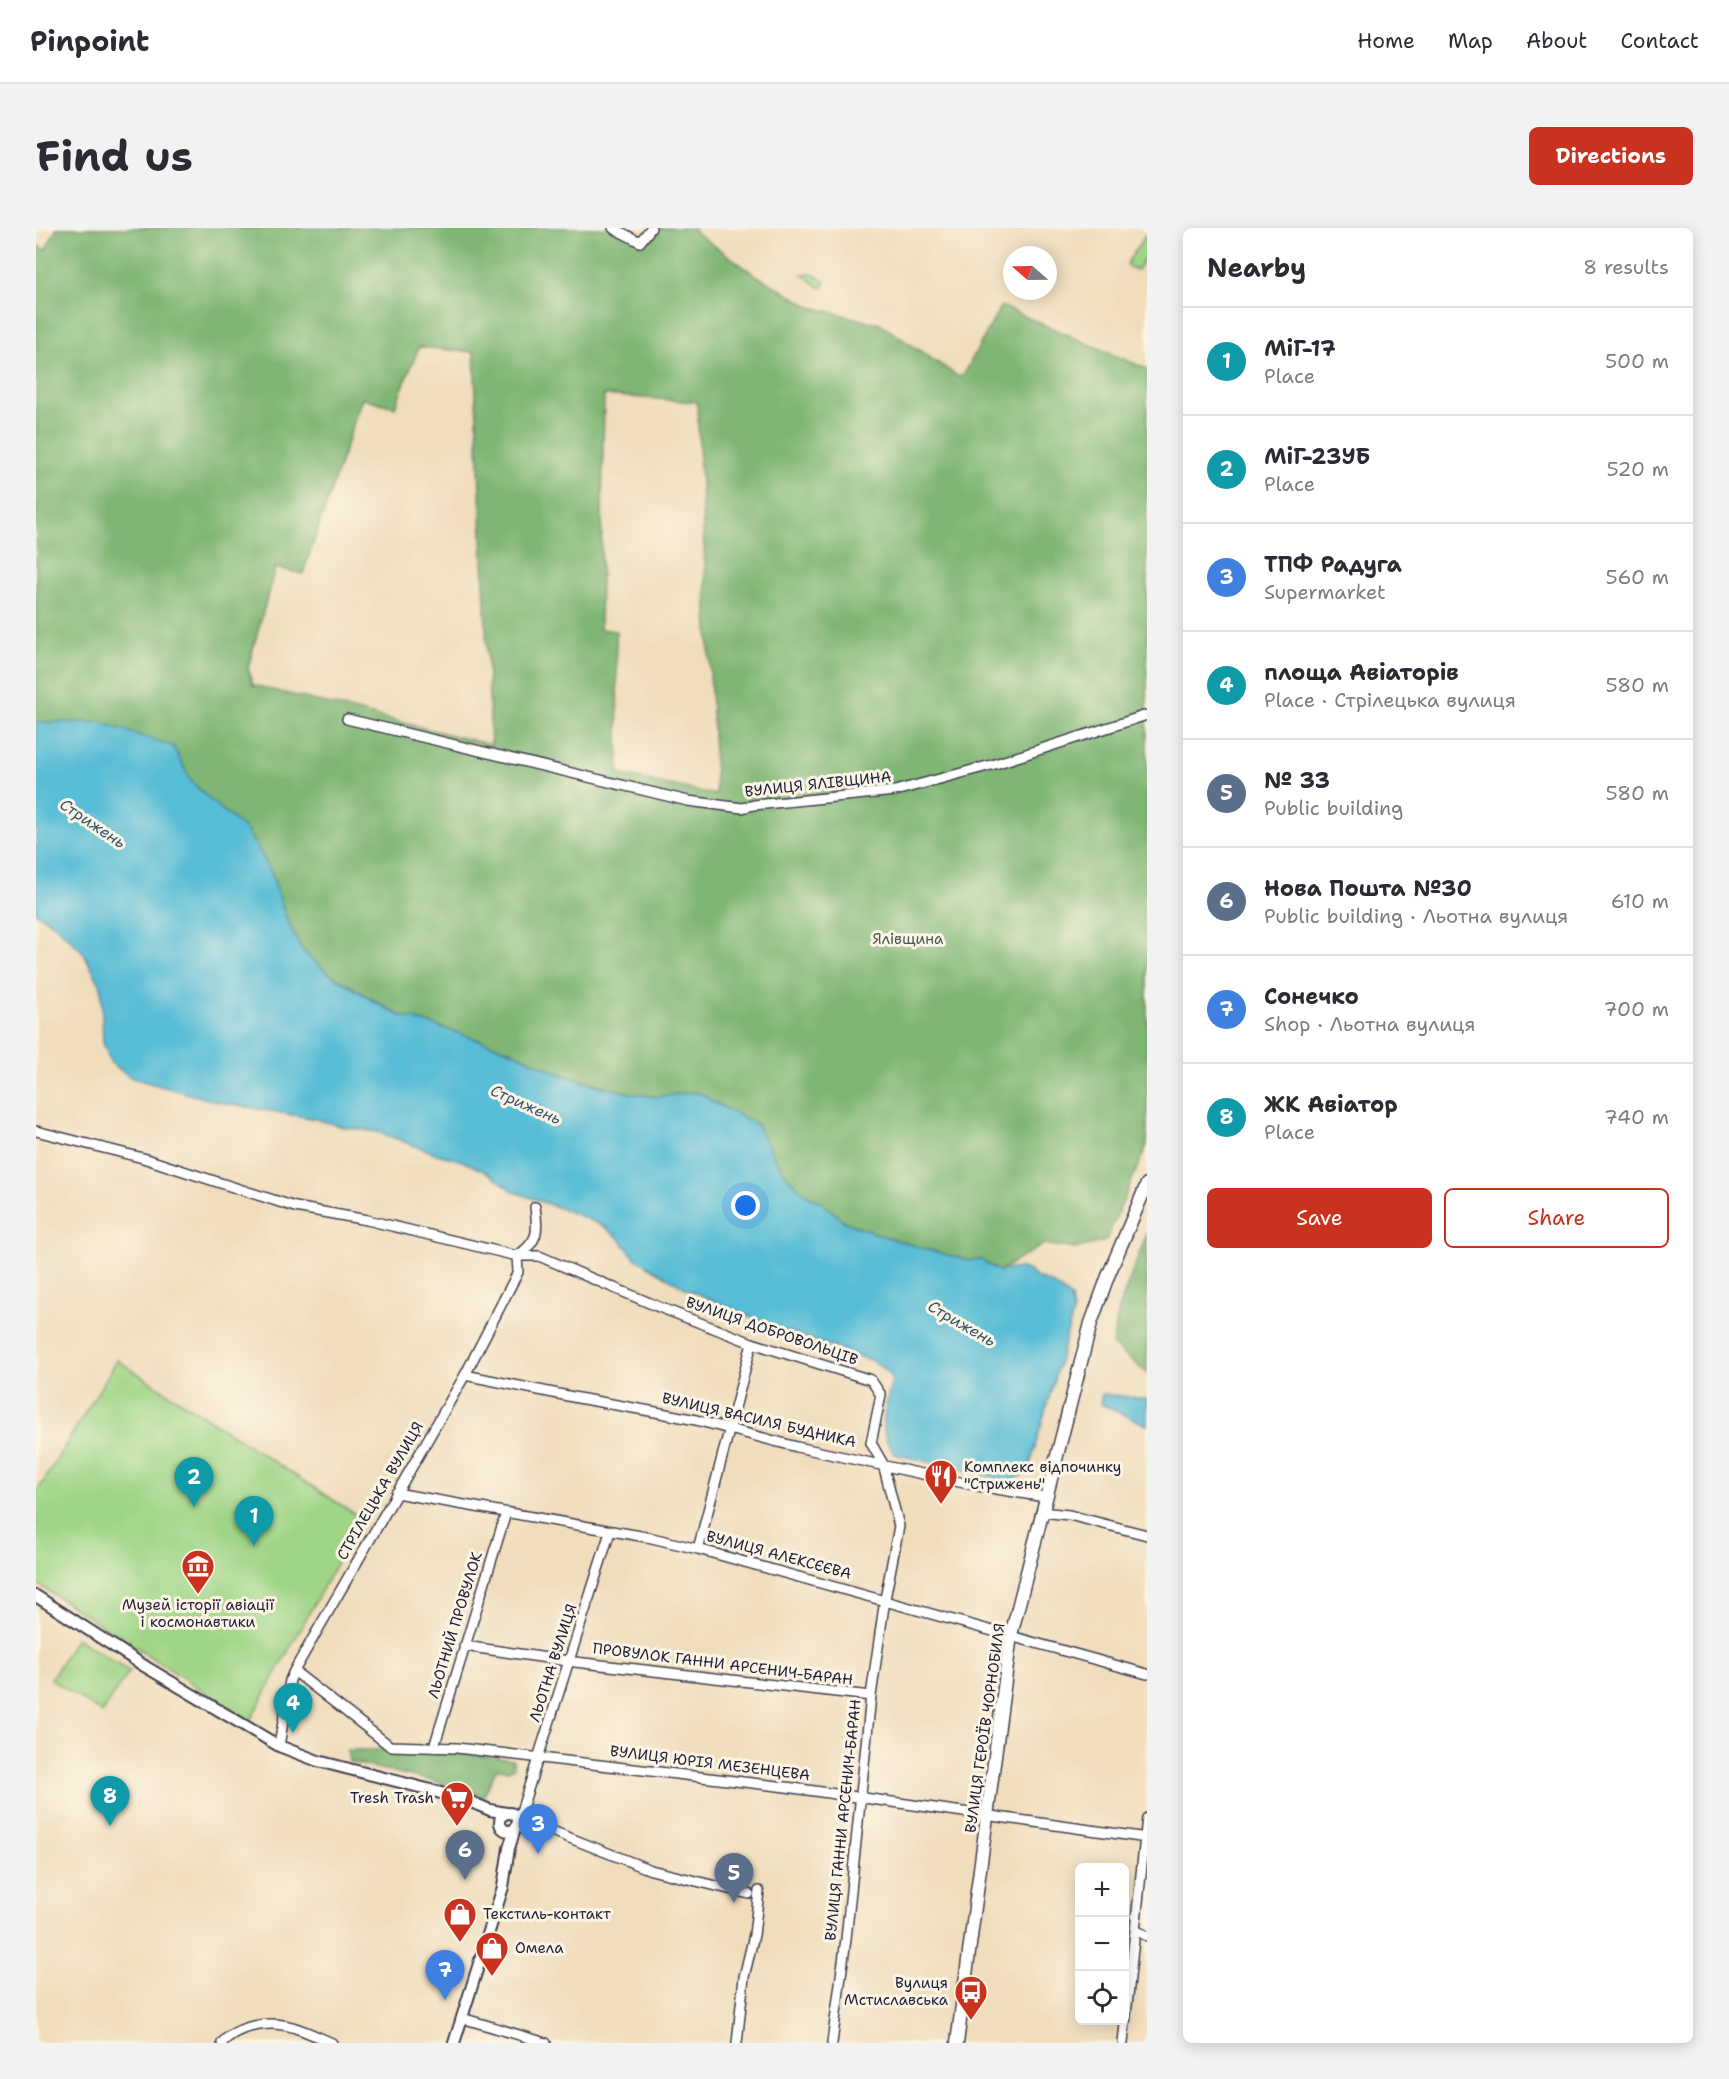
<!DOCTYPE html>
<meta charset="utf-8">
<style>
body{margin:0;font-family:"Shantell Sans",sans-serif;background:#f2f2f3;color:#2b2b33}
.controls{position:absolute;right:18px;bottom:18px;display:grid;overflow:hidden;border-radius:9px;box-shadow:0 3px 15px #0003}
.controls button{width:54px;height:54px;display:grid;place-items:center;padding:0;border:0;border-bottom:2px solid #e1e1e2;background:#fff;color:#2b2b33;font:30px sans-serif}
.compass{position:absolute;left:967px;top:18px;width:54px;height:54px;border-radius:50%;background:#fff;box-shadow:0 3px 15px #0003;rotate:290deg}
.you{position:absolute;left:710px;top:978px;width:21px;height:21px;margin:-15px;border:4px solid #fff;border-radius:50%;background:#1a73e8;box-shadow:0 0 0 9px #1a73e833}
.badge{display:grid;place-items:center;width:39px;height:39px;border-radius:50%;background:#c8321e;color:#fff;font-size:20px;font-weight:700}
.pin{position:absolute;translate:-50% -50px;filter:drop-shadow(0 2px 3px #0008)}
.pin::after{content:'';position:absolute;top:32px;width:21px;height:18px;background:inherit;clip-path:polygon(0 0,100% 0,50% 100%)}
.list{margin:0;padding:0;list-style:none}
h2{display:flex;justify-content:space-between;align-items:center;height:78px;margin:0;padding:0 24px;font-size:26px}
h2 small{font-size:20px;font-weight:400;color:#7c7c81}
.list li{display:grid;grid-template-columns:39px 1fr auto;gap:18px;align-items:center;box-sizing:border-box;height:108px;padding:0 24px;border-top:2px solid #e1e1e2}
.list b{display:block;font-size:22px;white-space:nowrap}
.list p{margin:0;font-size:20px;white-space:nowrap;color:#7c7c81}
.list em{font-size:20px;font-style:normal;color:#7c7c81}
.actions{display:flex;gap:12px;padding:18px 24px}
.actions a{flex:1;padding:14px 0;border:2px solid #c8321e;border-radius:9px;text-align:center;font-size:21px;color:#c8321e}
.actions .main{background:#c8321e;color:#fff}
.icon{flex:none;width:33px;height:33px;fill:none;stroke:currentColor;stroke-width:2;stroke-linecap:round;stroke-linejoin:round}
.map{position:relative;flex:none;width:1111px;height:1815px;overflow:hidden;border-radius:9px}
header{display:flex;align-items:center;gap:36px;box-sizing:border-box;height:84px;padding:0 30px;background:#fff;border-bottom:2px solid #e1e1e2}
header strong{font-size:28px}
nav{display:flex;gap:33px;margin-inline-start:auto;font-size:21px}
.intro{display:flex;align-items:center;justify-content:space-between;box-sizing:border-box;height:144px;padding:0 36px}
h1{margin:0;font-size:42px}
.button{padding:15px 27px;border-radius:9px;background:#c8321e;color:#fff;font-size:21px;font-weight:700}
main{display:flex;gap:36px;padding:0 36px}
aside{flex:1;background:#fff;border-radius:9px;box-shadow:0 3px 15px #0003}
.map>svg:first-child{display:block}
</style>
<header>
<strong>Pinpoint</strong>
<nav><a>Home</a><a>Map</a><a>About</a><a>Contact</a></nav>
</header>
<div class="intro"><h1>Find us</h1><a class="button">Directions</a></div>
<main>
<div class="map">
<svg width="1111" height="1815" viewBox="0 0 1111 1815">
<rect width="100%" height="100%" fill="#fcf5e5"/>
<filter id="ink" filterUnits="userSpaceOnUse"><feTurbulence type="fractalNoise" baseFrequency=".0167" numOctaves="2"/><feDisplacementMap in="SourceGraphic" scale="12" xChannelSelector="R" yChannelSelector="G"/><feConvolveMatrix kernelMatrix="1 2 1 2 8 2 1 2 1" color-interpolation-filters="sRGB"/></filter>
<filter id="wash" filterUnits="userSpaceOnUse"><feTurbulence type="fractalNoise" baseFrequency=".008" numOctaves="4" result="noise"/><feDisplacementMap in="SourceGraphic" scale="24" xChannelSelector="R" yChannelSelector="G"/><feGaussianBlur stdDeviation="1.35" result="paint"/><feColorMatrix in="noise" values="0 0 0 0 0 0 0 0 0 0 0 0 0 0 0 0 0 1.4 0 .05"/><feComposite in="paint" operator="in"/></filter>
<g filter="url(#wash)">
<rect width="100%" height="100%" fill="#f0ddbc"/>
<!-- green -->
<path fill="#9fd586" stroke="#607c60" stroke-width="1.5" d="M 1111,5 L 1111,26 L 1101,42 L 1091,38 L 1091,35 Z
M 775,45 L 789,53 L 788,59 L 785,60 L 766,46 Z
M 81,1132 L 325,1290 L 214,1493 L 0,1355 L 0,1266 Z
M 40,1410 L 93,1443 L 66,1485 L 15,1451 Z"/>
<!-- forest -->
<path fill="#7fb673" stroke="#506c57" stroke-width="1.5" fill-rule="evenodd" d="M 21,0 L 579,0 L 610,14 L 621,0 L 659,0 L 658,3 L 718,46 L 775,79 L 844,96 L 923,149 L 928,146 L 965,78 L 1111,141 L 1111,917 L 1070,1013 L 1038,1021 L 1008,1016 L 963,1043 L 945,1032 L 932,1032 L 896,1023 L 847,1008 L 809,994 L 786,975 L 770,966 L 753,951 L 738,929 L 720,896 L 677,874 L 668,867 L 659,864 L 620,869 L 594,865 L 521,845 L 473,822 L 398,797 L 363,787 L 291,744 L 266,722 L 250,690 L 235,644 L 210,602 L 171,569 L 155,553 L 137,518 L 18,495 L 0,494 L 0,17 L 9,22 ZM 383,119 L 438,124 L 455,517 L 217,457 L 212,440 L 239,340 L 267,346 L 326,170 L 359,179 ZM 568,167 L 661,174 L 680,567 L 583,546 L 580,403 L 564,401 Z
M 1111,1005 L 1111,1145 L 1076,1117 L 1084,1077 Z
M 400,1521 L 477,1532 L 478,1539 L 472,1543 L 461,1540 L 447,1569 L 406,1555 L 313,1534 L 311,1522 Z"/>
<!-- water -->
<path fill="#58bdd6" stroke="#3d7088" stroke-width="1.5" d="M 0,494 L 63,494 L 137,518 L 155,553 L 171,569 L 210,602 L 224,624 L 235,644 L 250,690 L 266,722 L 291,744 L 341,775 L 363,787 L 398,797 L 473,822 L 521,845 L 560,857 L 594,865 L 620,869 L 659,864 L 668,867 L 677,874 L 720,896 L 738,929 L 753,951 L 770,966 L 786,975 L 809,994 L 847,1008 L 896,1023 L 932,1032 L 945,1032 L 963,1043 L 983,1040 L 992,1042 L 1001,1050 L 1015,1055 L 1035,1070 L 1037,1085 L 994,1237 C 987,1249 982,1251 969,1252 L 859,1226 C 839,1204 850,1178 856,1152 L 849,1141 L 836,1133 L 738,1099 L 653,1062 L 600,1031 L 583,1010 L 567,998 L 540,986 L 479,964 L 452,945 L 424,932 L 401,926 L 342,904 L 308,899 L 280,891 L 182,874 L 96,850 L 75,835 L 67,814 L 65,758 L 46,723 L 19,697 L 0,685 Z
M 1066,1166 L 1111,1171 L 1111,1197 L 1064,1176 Z"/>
</g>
<g filter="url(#ink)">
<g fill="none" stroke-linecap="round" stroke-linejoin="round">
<defs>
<path id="minor" d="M 577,0 L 604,14 L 615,0
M 311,491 L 652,573 L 706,580 L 718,577 L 859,563 L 959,536 L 1111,487
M 0,903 L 107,930 L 259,979 L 331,992 L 481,1028 L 503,1028 L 623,1079 L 716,1115 L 835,1152 L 845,1167 L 835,1215 L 847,1236 L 863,1298 L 849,1371 L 835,1468 L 810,1711 L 796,1815
M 429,1147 L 542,1170 L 625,1185 L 660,1192 L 761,1219 L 942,1258 L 1009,1269
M 360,1265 L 616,1310 L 662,1321 L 1111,1446
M 1006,1284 L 1033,1287 L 1111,1307
M 574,1304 L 482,1593 L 506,1599 L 615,1642 L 713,1666
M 662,1321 L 716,1115
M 428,1418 L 539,1434 L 835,1468
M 258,1443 L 354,1518 L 421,1520 L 750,1559 L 1111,1610
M 243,1518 L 254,1452 L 258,1443 L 429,1147 L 482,1044 L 481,1028 C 503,1013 502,1004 499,979
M 398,1519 L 470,1285
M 1099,1702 L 1111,1708
M 426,1790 L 510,1815
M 186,1815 C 199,1799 227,1794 247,1797 C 263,1799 281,1809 296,1815
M 701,1815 L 708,1749 L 718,1707 L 723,1663
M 1087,1815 L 1111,1590"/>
<path id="tertiary" d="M 0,1368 L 110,1439 L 243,1518 L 282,1533 L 391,1561 L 435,1574 L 454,1582 L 470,1585
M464 1594a9 9 0 1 1 18 0a9 9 0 1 1-18 0Z
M 418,1815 L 467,1659 L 473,1620 L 480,1598"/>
<path id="secondary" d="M 921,1815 L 975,1407 L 1055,1095 L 1072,1048 L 1111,956"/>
</defs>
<!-- minor casing -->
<use href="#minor" stroke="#413e4e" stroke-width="12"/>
<!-- tertiary casing -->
<use href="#tertiary" stroke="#413e4e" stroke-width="14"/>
<!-- secondary casing -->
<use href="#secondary" stroke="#413e4e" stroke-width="15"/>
<!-- minor -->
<use href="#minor" stroke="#fff" stroke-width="9"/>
<!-- tertiary -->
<use href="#tertiary" stroke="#fff" stroke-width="10"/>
<!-- secondary -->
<use href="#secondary" stroke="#fff" stroke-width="12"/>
</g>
</g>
<!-- icons -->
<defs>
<symbol id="restaurant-pin" viewBox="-11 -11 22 30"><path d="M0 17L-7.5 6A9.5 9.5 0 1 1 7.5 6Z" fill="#c8321e" stroke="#fcf5e5"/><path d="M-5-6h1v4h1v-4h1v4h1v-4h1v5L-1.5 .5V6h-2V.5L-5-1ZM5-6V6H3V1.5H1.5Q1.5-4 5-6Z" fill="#fff"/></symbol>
<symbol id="museum-pin" viewBox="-11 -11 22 30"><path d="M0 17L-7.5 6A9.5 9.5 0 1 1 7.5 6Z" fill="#c8321e" stroke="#fcf5e5"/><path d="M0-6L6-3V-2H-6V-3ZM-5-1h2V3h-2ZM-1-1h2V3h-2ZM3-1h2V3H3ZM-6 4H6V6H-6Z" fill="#fff"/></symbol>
<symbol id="supermarket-pin" viewBox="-11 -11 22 30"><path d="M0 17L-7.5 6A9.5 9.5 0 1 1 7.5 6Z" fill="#c8321e" stroke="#fcf5e5"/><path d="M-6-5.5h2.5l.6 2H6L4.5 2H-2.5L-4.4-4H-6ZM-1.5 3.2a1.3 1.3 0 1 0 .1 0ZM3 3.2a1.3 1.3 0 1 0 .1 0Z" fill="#fff"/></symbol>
<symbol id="shop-pin" viewBox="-11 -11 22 30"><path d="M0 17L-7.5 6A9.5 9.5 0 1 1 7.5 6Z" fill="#c8321e" stroke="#fcf5e5"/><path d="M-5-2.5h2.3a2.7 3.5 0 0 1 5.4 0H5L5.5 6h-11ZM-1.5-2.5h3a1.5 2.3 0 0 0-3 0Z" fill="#fff"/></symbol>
<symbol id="bus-pin" viewBox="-11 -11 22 30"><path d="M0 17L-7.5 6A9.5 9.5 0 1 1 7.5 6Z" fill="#c8321e" stroke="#fcf5e5"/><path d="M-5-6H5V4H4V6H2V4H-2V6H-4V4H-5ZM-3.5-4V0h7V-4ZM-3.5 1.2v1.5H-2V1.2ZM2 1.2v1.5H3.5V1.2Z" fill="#fff"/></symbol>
</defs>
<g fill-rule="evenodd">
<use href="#restaurant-pin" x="886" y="1229" width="38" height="52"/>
<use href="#museum-pin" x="143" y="1319" width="38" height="52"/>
<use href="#supermarket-pin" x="402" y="1551" width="38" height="52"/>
<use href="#shop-pin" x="405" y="1667" width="38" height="52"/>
<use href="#shop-pin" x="437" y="1701" width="38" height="52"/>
<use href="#bus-pin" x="916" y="1745" width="38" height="52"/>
</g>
<g text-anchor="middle" stroke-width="6" stroke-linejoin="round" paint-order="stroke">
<!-- street labels -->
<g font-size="15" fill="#22223b" stroke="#fcf5e5">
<text transform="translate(782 556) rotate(-6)" y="5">ВУЛИЦЯ ЯЛІВЩИНА</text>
<text transform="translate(736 1103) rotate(19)" y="5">ВУЛИЦЯ ДОБРОВОЛЬЦІВ</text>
<text transform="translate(723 1192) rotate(13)" y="5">ВУЛИЦЯ ВАСИЛЯ БУДНИКА</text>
<text transform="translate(344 1263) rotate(-60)" y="5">СТРІЛЕЦЬКА ВУЛИЦЯ</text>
<text transform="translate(743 1327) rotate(15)" y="5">ВУЛИЦЯ АЛЕКСЄЄВА</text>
<text transform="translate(419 1397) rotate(-73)" y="5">ЛЬОТНИЙ ПРОВУЛОК</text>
<text transform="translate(517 1435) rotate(-72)" y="5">ЛЬОТНА ВУЛИЦЯ</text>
<text transform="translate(687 1436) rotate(7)" y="5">ПРОВУЛОК ГАННИ АРСЕНИЧ-БАРАН</text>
<text transform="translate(949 1500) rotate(-82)" y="5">ВУЛИЦЯ ГЕРОЇВ ЧОРНОБИЛЯ</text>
<text transform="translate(674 1535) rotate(7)" y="5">ВУЛИЦЯ ЮРІЯ МЕЗЕНЦЕВА</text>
<text transform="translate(807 1592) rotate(-84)" y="5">ВУЛИЦЯ ГАННИ АРСЕНИЧ-БАРАН</text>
</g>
<!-- park labels -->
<g font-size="15" fill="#485852" stroke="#fcf5e5">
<text x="872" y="716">Ялівщина</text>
</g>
<!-- poi labels -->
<g font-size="15" fill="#22223b" stroke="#fcf5e5" text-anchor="start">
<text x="928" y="1244">Комплекс відпочинку<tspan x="928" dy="17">"Стрижень"</tspan></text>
<text x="162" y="1382" text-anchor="middle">Музей історії авіації<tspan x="162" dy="17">і космонавтики</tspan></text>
<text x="398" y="1575" text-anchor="end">Tresh Trash</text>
<text x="447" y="1691">Текстиль-контакт</text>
<text x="479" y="1725">Омела</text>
<text x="912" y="1760" text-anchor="end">Вулиця<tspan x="912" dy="17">Мстиславська</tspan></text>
</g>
<!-- water labels -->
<g font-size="16" font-style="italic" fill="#355871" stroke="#fcf5e5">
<text transform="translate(57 595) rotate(34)" y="6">Стрижень</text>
<text transform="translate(490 876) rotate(24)" y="6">Стрижень</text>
<text transform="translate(926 1095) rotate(30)" y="6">Стрижень</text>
</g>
</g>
</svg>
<div class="controls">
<button>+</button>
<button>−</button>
<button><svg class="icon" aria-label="locate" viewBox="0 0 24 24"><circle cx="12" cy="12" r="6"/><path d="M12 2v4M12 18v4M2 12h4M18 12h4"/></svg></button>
</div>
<svg class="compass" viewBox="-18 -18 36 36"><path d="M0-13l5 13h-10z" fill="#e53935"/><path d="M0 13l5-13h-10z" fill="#7c7c81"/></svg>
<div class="you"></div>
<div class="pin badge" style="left:218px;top:1318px;background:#0f9aa8">1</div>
<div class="pin badge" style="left:158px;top:1279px;background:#0f9aa8">2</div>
<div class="pin badge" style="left:502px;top:1626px;background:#3f7fe0">3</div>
<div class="pin badge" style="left:257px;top:1505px;background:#0f9aa8">4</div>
<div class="pin badge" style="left:698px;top:1675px;background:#5c6f8a">5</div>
<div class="pin badge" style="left:429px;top:1652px;background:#5c6f8a">6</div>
<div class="pin badge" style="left:409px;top:1772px;background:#3f7fe0">7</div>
<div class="pin badge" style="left:74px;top:1598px;background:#0f9aa8">8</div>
</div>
<aside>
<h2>Nearby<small>8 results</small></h2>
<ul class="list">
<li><span class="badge" style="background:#0f9aa8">1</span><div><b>МіГ-17</b><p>Place</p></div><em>500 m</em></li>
<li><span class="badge" style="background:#0f9aa8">2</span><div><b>МіГ-23УБ</b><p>Place</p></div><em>520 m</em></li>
<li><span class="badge" style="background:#3f7fe0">3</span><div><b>ТПФ Радуга</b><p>Supermarket</p></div><em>560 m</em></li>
<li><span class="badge" style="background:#0f9aa8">4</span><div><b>площа Авіаторів</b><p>Place · Стрілецька вулиця</p></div><em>580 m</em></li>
<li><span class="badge" style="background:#5c6f8a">5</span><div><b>№ 33</b><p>Public building</p></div><em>580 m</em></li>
<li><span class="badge" style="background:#5c6f8a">6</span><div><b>Нова Пошта №30</b><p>Public building · Льотна вулиця</p></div><em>610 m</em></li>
<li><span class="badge" style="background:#3f7fe0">7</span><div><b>Сонечко</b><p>Shop · Льотна вулиця</p></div><em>700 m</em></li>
<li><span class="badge" style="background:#0f9aa8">8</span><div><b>ЖК Авіатор</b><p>Place</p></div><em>740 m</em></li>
</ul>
<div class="actions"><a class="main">Save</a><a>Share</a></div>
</aside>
</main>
